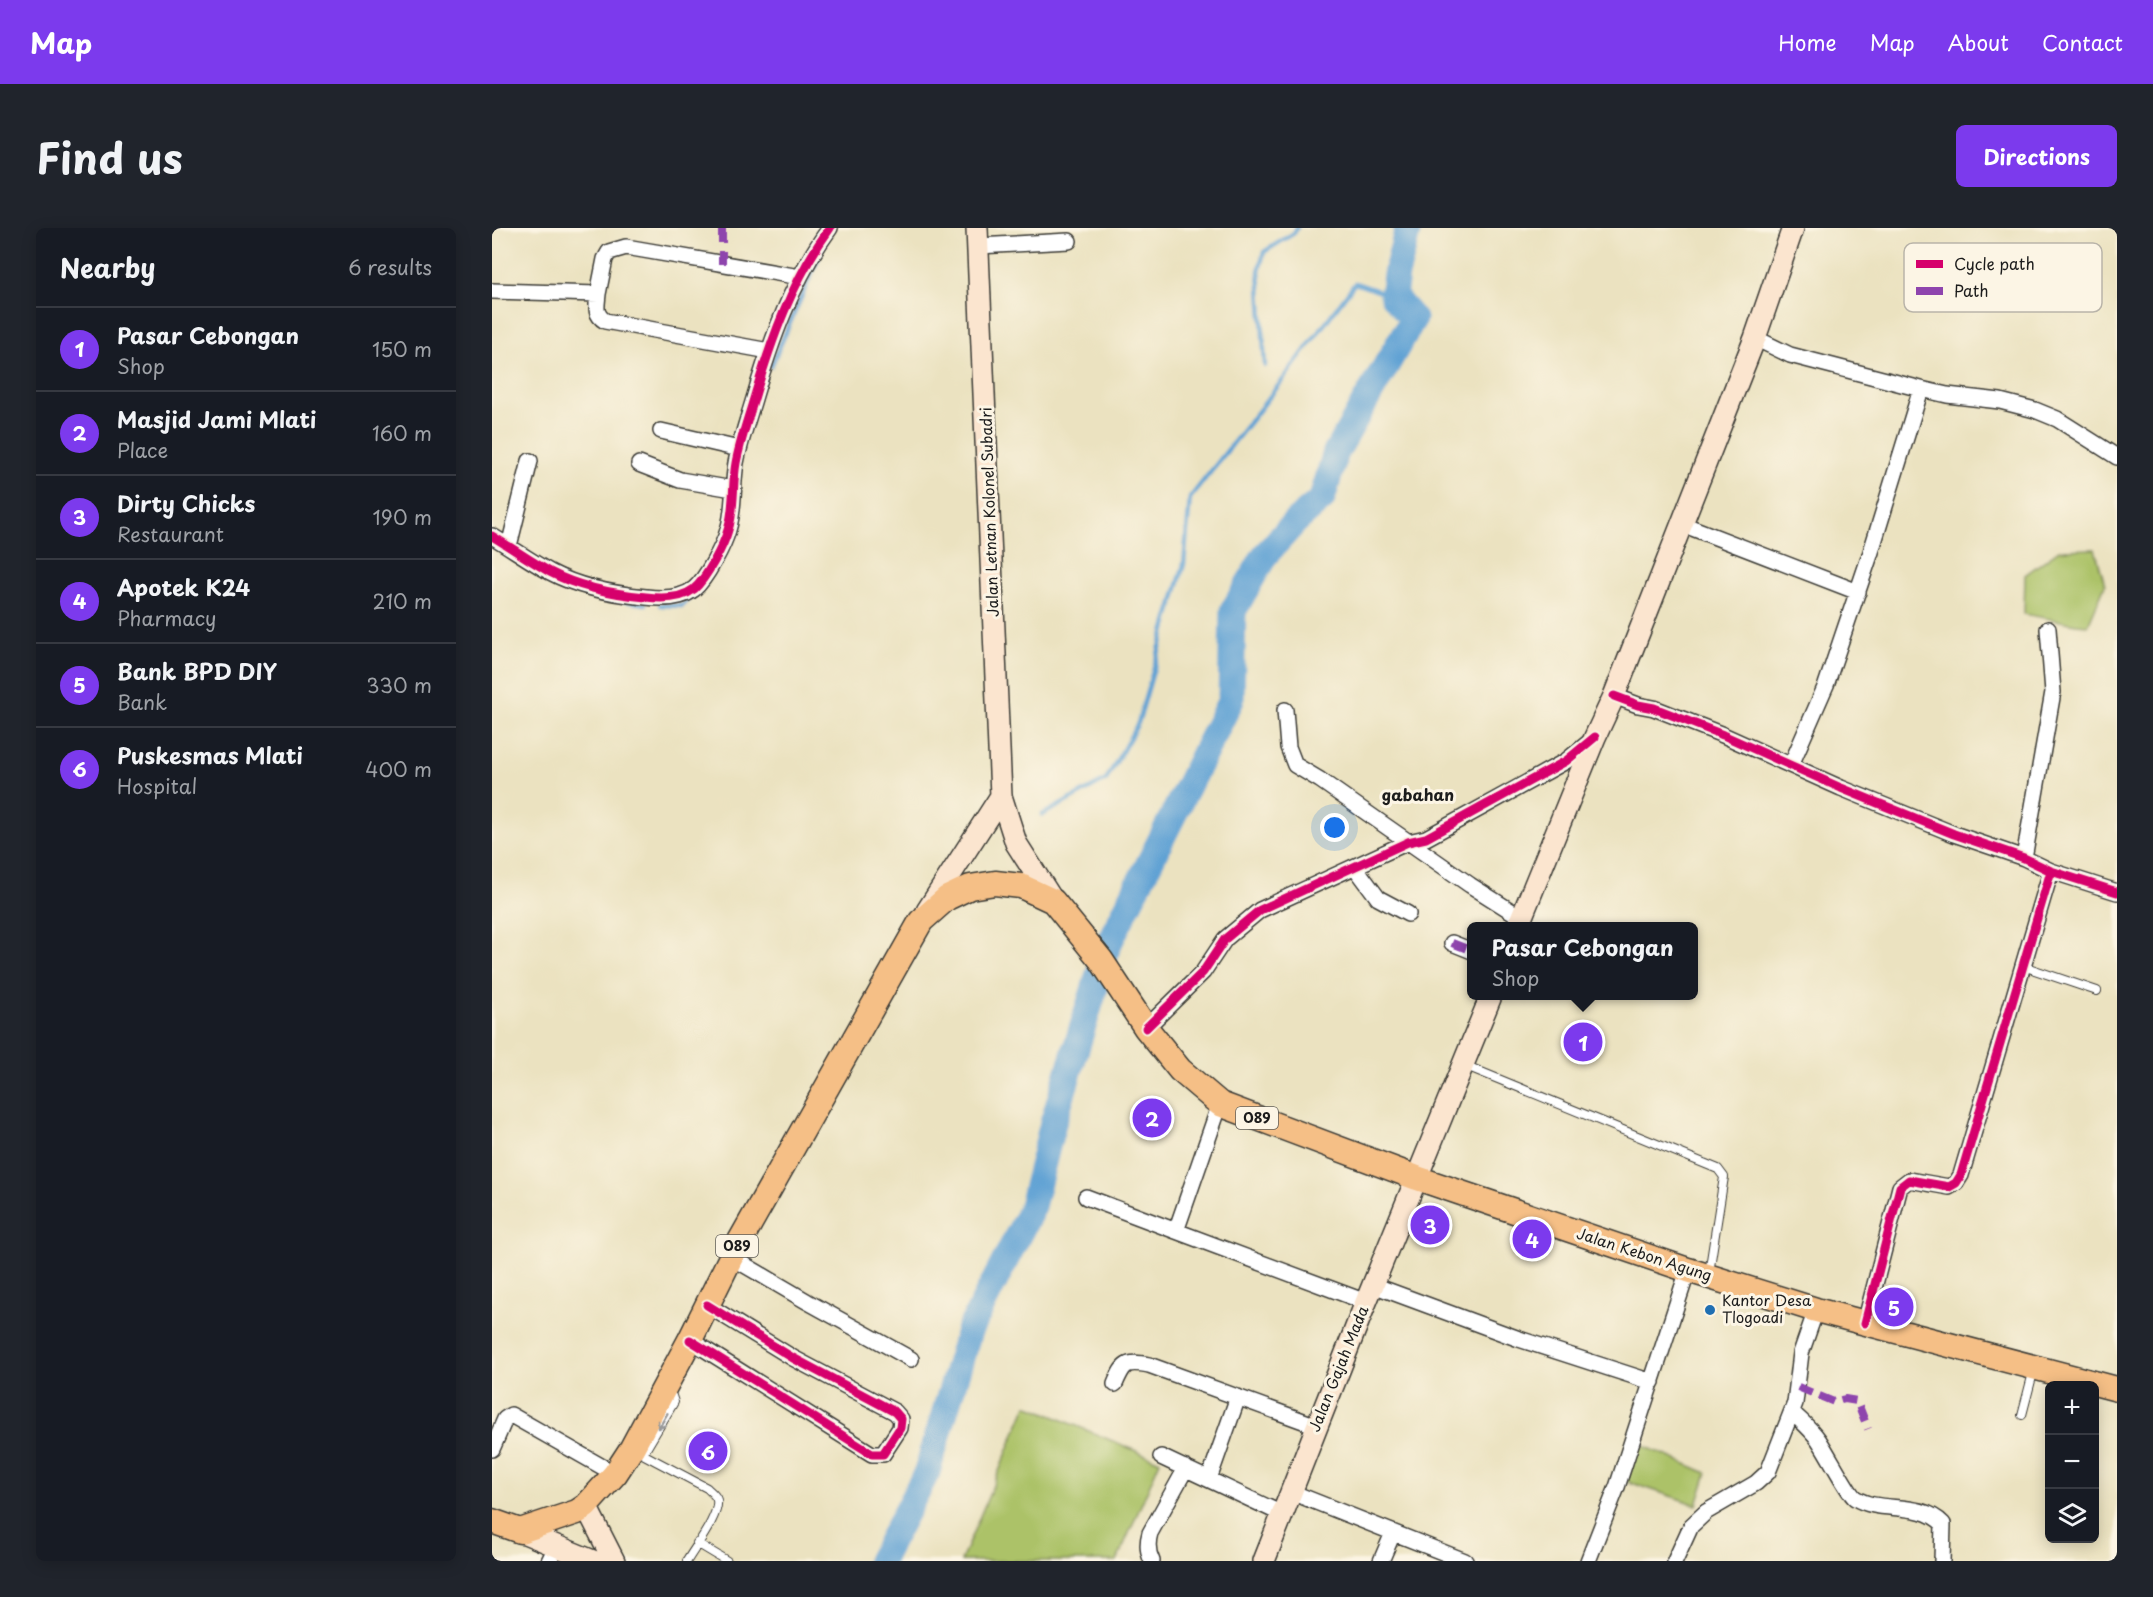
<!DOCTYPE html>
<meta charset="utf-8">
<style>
body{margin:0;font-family:"Playpen Sans",sans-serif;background:#20242c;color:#f1f3f6}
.controls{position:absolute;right:18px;bottom:18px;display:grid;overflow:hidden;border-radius:9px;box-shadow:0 3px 15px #0003}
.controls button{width:54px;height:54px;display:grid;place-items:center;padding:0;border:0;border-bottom:2px solid #363941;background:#171b24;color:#f1f3f6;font:30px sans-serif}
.you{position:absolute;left:843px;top:600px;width:21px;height:21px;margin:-15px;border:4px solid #fff;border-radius:50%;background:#1a73e8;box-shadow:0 0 0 9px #1a73e833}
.badge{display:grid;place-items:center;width:39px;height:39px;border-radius:50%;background:#7c3aed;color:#fff;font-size:20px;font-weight:700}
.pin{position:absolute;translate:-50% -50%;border:3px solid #fff;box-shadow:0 2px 6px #0006}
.popup{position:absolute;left:975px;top:694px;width:231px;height:78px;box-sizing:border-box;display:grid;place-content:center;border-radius:9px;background:#171b24;filter:drop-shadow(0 2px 4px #0005);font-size:20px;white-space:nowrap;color:#9ea1a6}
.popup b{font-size:22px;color:#f1f3f6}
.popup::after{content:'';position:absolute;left:50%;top:100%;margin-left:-12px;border:12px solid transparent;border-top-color:#171b24}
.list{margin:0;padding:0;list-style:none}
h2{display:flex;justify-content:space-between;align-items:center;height:78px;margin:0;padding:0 24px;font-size:26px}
h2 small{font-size:20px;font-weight:400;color:#9ea1a6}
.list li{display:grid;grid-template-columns:39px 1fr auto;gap:18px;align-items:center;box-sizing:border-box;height:84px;padding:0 24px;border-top:2px solid #363941}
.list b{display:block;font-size:22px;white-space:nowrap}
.list p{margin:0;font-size:20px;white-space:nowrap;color:#9ea1a6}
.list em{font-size:20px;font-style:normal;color:#9ea1a6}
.icon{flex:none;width:33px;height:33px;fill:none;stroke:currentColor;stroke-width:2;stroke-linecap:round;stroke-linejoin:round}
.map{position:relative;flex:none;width:1625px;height:1333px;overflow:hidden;border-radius:9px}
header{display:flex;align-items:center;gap:36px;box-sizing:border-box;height:84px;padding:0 30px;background:#7c3aed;color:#fff}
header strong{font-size:28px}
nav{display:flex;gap:33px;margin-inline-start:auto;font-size:21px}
.intro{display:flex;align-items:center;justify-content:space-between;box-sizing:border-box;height:144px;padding:0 36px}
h1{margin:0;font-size:42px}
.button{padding:15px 27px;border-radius:9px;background:#7c3aed;color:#fff;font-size:21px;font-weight:700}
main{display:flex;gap:36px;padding:0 36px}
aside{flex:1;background:#171b24;border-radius:9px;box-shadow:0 3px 15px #0003}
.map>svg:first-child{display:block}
</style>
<header>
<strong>Map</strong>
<nav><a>Home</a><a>Map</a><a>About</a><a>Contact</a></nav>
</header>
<div class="intro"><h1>Find us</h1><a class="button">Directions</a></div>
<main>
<aside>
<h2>Nearby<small>6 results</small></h2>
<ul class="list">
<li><span class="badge">1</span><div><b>Pasar Cebongan</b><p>Shop</p></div><em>150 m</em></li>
<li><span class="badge">2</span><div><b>Masjid Jami Mlati</b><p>Place</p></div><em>160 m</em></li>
<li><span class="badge">3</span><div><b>Dirty Chicks</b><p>Restaurant</p></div><em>190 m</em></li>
<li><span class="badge">4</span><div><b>Apotek K24</b><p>Pharmacy</p></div><em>210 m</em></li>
<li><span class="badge">5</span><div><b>Bank BPD DIY</b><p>Bank</p></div><em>330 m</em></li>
<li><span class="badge">6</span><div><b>Puskesmas Mlati</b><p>Hospital</p></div><em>400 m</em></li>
</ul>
</aside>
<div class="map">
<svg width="1625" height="1333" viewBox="0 0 1625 1333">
<rect width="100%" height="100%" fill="#fcf5e5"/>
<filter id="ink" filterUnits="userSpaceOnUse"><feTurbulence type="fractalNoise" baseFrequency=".0167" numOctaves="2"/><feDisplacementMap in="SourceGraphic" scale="12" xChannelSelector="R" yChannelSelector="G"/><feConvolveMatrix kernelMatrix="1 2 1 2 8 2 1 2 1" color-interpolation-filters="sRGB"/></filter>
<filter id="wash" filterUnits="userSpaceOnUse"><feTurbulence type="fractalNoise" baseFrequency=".008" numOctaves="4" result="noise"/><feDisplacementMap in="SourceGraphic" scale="24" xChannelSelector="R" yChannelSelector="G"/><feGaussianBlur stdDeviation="1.35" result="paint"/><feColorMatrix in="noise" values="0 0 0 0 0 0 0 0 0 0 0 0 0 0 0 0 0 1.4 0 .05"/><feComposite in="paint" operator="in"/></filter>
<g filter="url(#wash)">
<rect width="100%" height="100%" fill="#ebe2c0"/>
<!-- green -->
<path fill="#acc267" stroke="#646f42" stroke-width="1.5" d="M 1603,321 L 1613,357 L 1596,397 L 1584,396 L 1532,386 L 1533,347 L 1567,322 Z
M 535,1177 L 668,1233 L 625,1333 L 469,1333 Z
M 1147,1216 L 1215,1245 L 1205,1277 L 1134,1253 Z"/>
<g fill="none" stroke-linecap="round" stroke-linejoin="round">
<!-- stream -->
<path stroke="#61a2d4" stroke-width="4.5" d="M 279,138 L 326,31
M 773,138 L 767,43 L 772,24 L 802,5 L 805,0
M 132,373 L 153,376
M 168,377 L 190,378 L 198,370
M 550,587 L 614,552 L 646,495 L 692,336 L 698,270 L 790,153 L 863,55 L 901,68"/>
<!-- river -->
<path stroke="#61a2d4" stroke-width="27" d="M 388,1333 L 435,1244 L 477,1103 L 539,982 L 561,895 L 616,717 L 739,472 L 741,383 L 773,327 L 804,293 L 830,271 L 844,224 L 921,91 L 901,68 L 904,47 L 916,0"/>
</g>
</g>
<g filter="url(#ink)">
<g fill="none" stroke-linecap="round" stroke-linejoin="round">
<defs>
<path id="service" d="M 1531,738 L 1605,763
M 972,837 L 1226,941 L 1232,949 L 1217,1045
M 1530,1187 L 1542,1141
M 143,1222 L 215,1260 C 219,1264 224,1267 225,1272 C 228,1287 203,1319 195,1333
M 151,1226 L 182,1174 L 180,1168 L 174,1165
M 205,1315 L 235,1333"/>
<path id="minor" d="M 486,18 L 577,13
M 0,63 L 106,66 L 113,31 L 117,24 L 134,19 L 308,49
M 106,66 C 105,78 102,86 113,93 L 277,123
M 1263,110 L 1298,127 L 1429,161 L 1455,167 L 1508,173 L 1543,182 L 1565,191 L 1625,229
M 169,203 L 247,221
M 147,236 L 188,252 L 241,261
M 1190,296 L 1366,364
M 0,308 C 20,320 38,333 58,344 C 88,360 121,366 154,369 C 170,371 189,371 202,361 C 214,351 232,317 236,302 C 243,281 240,257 244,235 C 248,214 255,194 261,174 C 279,113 300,52 338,0
M 17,318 L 38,233
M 1122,468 L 1146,477 L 1162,480 L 1231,507 L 1349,560 L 1462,606 L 1532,630 L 1559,643 L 1625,664
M 793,482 L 796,519 L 803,537 L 828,552 L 978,657 L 1030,690
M 1299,537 L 1334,457 L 1378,327 L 1429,161
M 1532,630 L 1561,464 L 1556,401
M 863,639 L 886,670 L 916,686
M 960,715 L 980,723
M 654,800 L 711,744 L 733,711 L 768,682 L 916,614 L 934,610 L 1074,533 L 1101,511
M 728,876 L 684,1003 L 874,1074
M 594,969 L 684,1003
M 239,1029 L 316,1074 L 419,1131
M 881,1057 L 1027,1111 L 1160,1154
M 1373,1095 L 1408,959 L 1417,952 L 1457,959 L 1464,955 L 1469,947 L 1559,643
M 198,1112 L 380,1226 L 391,1226 L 408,1200 L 409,1191 L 403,1184 L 301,1130 L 215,1077
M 623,1156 C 632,1135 634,1133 657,1137 L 825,1198
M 1300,1184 C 1309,1193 1319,1201 1326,1211 C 1334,1222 1356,1265 1363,1270 C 1388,1286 1428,1272 1451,1296 L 1450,1333
M 0,1221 L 13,1191 L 19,1187 L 123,1246
M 669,1229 L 790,1286
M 717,1251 L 746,1169
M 799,1264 L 973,1333
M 57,1333 L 65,1317
M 660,1333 C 655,1323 655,1315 658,1305 L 694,1240
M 889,1333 L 901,1305
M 1096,1333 L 1125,1259 L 1196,1042
M 1183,1333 L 1199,1298 L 1214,1284 L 1264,1255 L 1276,1244 L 1303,1175 L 1309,1125 L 1324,1082"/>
<path id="secondary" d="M 485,0 L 509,568 L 524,615 L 561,673
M 435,683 L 509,568
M 1026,698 L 1103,509 L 1122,468 L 1263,110 L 1301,0
M 94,1278 L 122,1333
M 28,1303 L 101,1333
M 772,1333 L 874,1074 L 999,768"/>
<path id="primary" d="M 0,1293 L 28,1303 L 85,1284 L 94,1278 L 123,1246 L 140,1220 L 198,1112 L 239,1029 L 429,693 L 455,670 L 478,659 L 503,655 L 529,658 L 561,673 L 609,732 L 654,800 L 688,842 L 728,876 L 925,950 L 1196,1042 L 1324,1082 L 1625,1161"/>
</defs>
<!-- service casing -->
<use href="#service" stroke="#3b3a35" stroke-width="10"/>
<!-- minor casing -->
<use href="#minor" stroke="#3b3a35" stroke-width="18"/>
<!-- secondary casing -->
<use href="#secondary" stroke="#3b3a35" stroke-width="24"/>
<!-- primary casing -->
<use href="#primary" stroke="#3b3a35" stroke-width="27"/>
<!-- service -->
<use href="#service" stroke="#fff" stroke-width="8"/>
<!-- minor -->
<use href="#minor" stroke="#fff" stroke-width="15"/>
<!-- secondary -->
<use href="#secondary" stroke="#fbe5cf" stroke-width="21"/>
<!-- primary -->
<use href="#primary" stroke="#f5bf86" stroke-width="24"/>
<!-- quiet -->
<path stroke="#8e44ad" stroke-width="8" stroke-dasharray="15 8" stroke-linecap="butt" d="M 230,0 L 230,36
M 960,715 L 980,723
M 1306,1159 L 1342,1174 L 1353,1171 L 1365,1173 L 1376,1201"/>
<defs>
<path id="cycleway" d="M 0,308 C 20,320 38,333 58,344 C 88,360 121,366 154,369 C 170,371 189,371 202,361 C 214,351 232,317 236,302 C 243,281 240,257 244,235 C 248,214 255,194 261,174 C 279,113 300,52 338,0
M 1122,468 L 1146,477 L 1162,480 L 1231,507 L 1349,560 L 1462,606 L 1532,630 L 1559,643 L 1625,664
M 654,800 L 711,744 L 733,711 L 768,682 L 916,614 L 934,610 L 1074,533 L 1103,509
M 1373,1095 L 1408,959 L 1417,952 L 1457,959 L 1464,955 L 1469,947 L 1559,643
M 198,1112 L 380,1226 L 391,1226 L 408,1200 L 409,1191 L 403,1184 L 301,1130 L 215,1077"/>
</defs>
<!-- cycleway casing -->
<use href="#cycleway" stroke="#fcf5e5" stroke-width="13"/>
<!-- cycleway -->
<use href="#cycleway" stroke="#d6006c" stroke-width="9"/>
</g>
<!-- one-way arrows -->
<defs><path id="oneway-shaft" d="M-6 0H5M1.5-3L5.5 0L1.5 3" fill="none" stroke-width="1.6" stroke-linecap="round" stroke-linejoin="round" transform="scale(1.5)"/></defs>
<use stroke="#999" href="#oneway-shaft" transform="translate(171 1193) rotate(120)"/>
</g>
<!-- markers -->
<circle fill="#1f6fb2" stroke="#fcf5e5" stroke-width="2" cx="1218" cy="1082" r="6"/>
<g text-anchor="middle" stroke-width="6" stroke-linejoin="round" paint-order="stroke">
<!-- shield labels -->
<g fill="#fcf5e5" stroke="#5f5d58" stroke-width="1.5">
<rect x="744" y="879" width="42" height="22" rx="4.5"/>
<rect x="224" y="1007" width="42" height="22" rx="4.5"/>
</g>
<g font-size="14" font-weight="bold" fill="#1c1c1c">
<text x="765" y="895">089</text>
<text x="245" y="1023">089</text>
</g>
<!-- street labels -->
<g font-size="15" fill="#1c1c1c" stroke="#fcf5e5">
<text transform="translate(498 284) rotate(-92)" y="5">Jalan Letnan Kolonel Subadri</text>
<text transform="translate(1152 1027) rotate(18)" y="5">Jalan Kebon Agung</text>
<text transform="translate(847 1141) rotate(-68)" y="5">Jalan Gajah Mada</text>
</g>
<!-- poi labels -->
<g font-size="15" fill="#1c1c1c" stroke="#fcf5e5" text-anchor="start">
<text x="1230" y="1078">Kantor Desa<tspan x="1230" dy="17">Tlogoadi</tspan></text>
</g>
<!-- neighbourhood labels -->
<g font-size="16" font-weight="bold" fill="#1c1c1c" stroke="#fcf5e5">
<text x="926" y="573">gabahan</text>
</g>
</g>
<!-- legend -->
<rect x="1412" y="15" width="198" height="69" rx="9" fill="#fcf5e5" stroke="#b9b4a9" stroke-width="1.5"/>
<rect x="1424" y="32" width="27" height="8" fill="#d6006c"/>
<rect x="1424" y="59" width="27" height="8" fill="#8e44ad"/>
<g font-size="16" fill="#1c1c1c">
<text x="1462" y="42">Cycle path</text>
<text x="1462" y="69">Path</text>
</g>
</svg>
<div class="controls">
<button>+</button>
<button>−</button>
<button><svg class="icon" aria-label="layers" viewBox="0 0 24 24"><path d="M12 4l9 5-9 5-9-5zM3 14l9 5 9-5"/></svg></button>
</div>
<div class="you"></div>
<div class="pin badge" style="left:1091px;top:814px">1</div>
<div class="popup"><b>Pasar Cebongan</b>Shop</div>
<div class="pin badge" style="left:660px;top:890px">2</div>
<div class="pin badge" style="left:938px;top:997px">3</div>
<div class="pin badge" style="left:1040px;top:1011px">4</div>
<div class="pin badge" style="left:1402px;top:1079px">5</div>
<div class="pin badge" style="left:216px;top:1223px">6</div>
</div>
</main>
